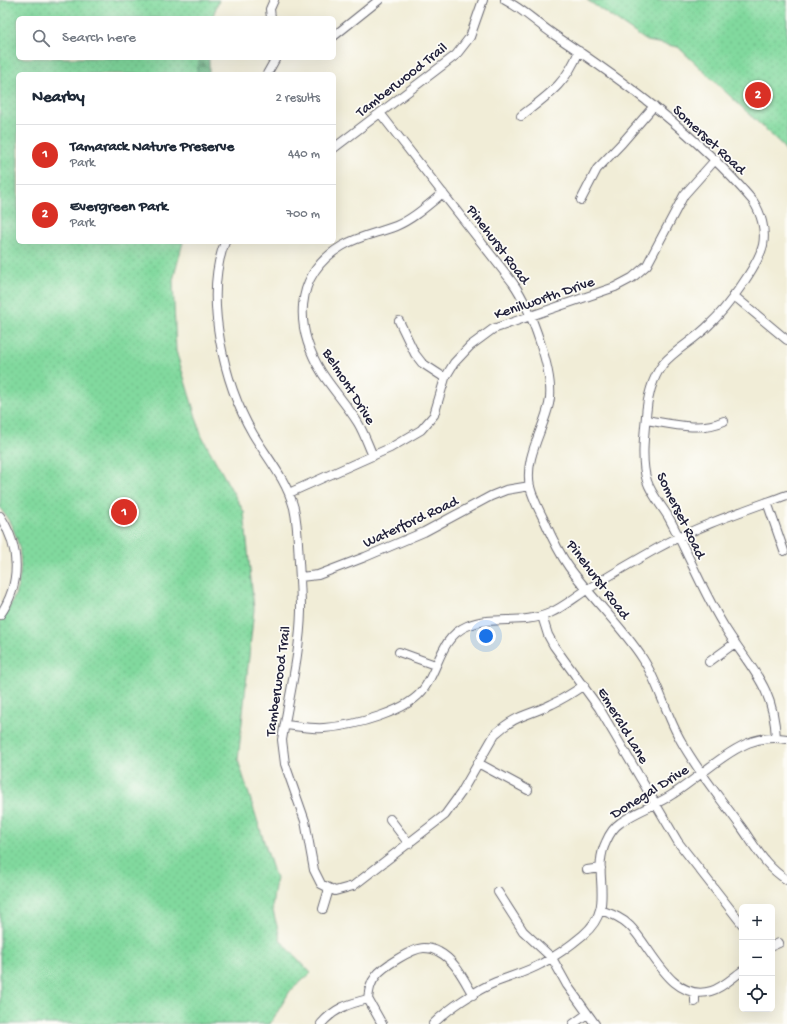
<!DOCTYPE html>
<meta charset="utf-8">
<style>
body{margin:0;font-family:"Gochi Hand",sans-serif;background:#f2f2f3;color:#1f2937}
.controls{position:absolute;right:12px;bottom:12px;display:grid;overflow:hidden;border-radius:6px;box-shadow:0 4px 16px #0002}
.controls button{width:36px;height:36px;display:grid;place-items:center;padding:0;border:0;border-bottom:1px solid #e0e1e3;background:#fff;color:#1f2937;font:20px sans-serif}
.you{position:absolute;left:486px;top:636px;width:14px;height:14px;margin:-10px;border:3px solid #fff;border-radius:50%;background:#1a73e8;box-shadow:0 0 0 6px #1a73e833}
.badge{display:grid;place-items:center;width:26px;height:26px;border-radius:50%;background:#d93025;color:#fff;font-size:13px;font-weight:700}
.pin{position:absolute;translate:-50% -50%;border:2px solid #fff;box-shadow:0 1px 4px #0006}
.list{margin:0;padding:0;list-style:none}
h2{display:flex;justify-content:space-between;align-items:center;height:52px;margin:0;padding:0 16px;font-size:17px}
h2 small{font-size:13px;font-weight:400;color:#747a83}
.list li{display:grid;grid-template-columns:26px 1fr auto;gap:12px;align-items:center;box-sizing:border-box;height:60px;padding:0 16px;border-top:1px solid #e0e1e3}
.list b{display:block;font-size:15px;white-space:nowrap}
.list p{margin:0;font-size:13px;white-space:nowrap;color:#747a83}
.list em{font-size:13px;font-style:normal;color:#747a83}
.icon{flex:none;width:22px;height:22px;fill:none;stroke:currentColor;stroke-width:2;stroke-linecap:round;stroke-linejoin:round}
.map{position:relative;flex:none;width:787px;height:1024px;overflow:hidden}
.search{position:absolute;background:#fff;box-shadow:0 4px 16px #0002;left:16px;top:16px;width:320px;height:44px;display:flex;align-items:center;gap:10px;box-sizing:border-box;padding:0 14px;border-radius:6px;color:#747a83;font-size:15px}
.panel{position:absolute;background:#fff;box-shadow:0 4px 16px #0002;left:16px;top:72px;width:320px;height:172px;border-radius:6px}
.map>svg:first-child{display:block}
</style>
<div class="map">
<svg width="787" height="1024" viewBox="0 0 787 1024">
<defs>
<pattern id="forest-firs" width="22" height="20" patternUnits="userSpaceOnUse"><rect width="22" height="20" fill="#68b985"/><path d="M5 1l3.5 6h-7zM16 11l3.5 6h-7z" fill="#55966e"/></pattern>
<pattern id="park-dots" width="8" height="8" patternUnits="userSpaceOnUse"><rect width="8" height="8" fill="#81d99e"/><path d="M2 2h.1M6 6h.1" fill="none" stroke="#6fba89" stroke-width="1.8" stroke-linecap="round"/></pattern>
</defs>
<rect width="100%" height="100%" fill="#fdfcf7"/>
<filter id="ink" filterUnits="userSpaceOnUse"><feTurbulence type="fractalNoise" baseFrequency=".025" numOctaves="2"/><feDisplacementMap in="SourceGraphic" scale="8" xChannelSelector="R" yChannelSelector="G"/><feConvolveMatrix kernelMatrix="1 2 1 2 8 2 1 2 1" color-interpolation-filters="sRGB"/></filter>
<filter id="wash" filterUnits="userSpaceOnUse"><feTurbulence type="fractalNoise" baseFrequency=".012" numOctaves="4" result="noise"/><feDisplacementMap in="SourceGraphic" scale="16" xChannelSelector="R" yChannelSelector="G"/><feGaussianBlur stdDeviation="0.9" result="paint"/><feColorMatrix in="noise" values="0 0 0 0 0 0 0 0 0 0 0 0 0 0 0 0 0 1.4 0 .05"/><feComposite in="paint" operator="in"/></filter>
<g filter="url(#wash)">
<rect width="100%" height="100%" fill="#f1edd7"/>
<!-- forest -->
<path fill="url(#forest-firs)" stroke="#456e60" d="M 176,58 L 209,58 L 209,74 L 175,74 Z"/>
<!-- park -->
<path fill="url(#park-dots)" stroke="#527e6c" d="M 0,0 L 219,0 L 212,18 L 18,18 L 18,58 L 201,58 L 197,70 L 198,74 L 18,74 L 18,242 L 183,242 L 173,280 L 176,351 L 202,437 L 244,512 L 254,609 L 238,760 L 276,879 L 272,907 L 281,941 L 311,973 L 290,991 L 270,1024 L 0,1024 L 0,622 C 27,586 28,543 0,508 Z
M 587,0 L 787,0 L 787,153 L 781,144 L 678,47 L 647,41 Z"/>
</g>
<g filter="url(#ink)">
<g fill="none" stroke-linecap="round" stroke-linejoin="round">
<defs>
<path id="minor" d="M 505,0 C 524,10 538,24 556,36 C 628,84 697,135 753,201 C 761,213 766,230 763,245 C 758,266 726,309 710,324 C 696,339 676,349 663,364 C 652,378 647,399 646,416 C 644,436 641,462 647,481 C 651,494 662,506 669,518 C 689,555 704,595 727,631 C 752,670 774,688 776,738
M 271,18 L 270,9 L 274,0
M 334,36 L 379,0
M 267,74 L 276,58
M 380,113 L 513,283 C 530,307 556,376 549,404 C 543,431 524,458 530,487 C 533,499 539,510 545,522 C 552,538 559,553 569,567 C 592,599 622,626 643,659 C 659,684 666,715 681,741 C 698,772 721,799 742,828 C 756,848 766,867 787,880
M 521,116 C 548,95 566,84 579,51
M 334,148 L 456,55 L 470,37 L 483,0
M 581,200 L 597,169 L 622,143 L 654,106
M 225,242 C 203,297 224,384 253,434 C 268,459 286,479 294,508 C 298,526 298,545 299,562 C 300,578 301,595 301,611 C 300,654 289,697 282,740 L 285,764 L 305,821 L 314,870 L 321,884 L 335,891 L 353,886 L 445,815 L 461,793 L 495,734 C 517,714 528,716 552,704 C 563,699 574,692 584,685
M 733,295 L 787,340
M 399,321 L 415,354 L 422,363 L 445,378
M 646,420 C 671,424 700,432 724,421
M 373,456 C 368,445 364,433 358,423 C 347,405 333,390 322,373 C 295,329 292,276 342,246 C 359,236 378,233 396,226 C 413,219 428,205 443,193
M 289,493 L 390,448 L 421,430 L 434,415 L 445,378 L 454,363 L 470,346 L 493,329 L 615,287 L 632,278 L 647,265 L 684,195 L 716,159
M 767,502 L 784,551
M 0,516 C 20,547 22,583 0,615
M 300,577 L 318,575 L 365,557 L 424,532 L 491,496 L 506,490 L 530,486
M 542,616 L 548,635 L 554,646 L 599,708 L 678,842 L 742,924
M 399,652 L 435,665
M 709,662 L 735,643
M 285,725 C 298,726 311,729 324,728 C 352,726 410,712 425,687 C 439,667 441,637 467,626 C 493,615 523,625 550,613 C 564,607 575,597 588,589 C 610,575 633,562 656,549 C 697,526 743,511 787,495
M 478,763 L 528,790
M 390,819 L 409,844
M 587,870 L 601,868
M 498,892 L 523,931 L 552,958 L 567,985 L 595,1024
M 323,909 L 329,889
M 600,910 C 611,914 621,917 630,926 C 652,948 671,1003 711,991 C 722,988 732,978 742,971
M 772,946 L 779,943
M 695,993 L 695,1002
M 321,1024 C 335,1008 348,1004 368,999
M 382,1024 L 368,999 C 369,991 370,983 376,976 C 382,967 413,948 424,948 C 428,948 434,949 439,952 C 455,960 464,980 473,995
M 433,1024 C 448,1009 476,990 496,982 C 511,976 527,972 541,964 C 556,956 570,946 583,935 C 618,906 590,874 606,842 C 609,835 614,827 620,823 C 636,811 657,805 673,794 C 698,778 721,755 748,743 C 760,738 774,737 787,739
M 573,1024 L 587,1014"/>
</defs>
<!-- minor casing -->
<use href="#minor" stroke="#6a6972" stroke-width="10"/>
<!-- minor -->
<use href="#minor" stroke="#fff" stroke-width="8"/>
</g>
</g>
<g text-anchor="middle" stroke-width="3.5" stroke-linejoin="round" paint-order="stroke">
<!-- street labels -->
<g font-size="15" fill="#22223b" stroke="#fdfcf7">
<text transform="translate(401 79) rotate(-38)" y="5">Tamberwood Trail</text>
<text transform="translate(710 139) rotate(43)" y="5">Somerset Road</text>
<text transform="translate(499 244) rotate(53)" y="5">Pinehurst Road</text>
<text transform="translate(544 297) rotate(-19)" y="5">Kenilworth Drive</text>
<text transform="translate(350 386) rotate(58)" y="5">Belmont Drive</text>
<text transform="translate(682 515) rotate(64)" y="5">Somerset Road</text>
<text transform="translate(410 521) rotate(-25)" y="5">Waterford Road</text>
<text transform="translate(599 579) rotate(53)" y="5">Pinehurst Road</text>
<text transform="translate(277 681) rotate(-82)" y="5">Tamberwood Trail</text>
<text transform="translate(624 725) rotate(59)" y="5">Emerald Lane</text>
<text transform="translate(649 791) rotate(-32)" y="5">Donegal Drive</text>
</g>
</g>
</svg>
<div class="controls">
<button>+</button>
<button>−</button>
<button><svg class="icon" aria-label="locate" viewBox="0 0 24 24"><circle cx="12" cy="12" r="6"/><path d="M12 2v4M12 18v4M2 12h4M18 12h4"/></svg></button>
</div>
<div class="you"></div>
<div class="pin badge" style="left:124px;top:512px">1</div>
<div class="pin badge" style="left:758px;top:95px">2</div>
<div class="search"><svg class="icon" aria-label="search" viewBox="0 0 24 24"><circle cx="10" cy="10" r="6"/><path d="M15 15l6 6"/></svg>Search here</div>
<section class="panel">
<h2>Nearby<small>2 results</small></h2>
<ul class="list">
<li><span class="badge">1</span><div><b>Tamarack Nature Preserve</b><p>Park</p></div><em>440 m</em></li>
<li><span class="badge">2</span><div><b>Evergreen Park</b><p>Park</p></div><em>700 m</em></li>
</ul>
</section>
</div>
